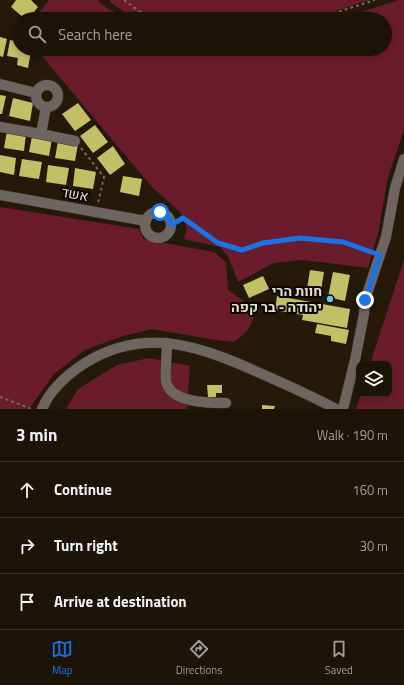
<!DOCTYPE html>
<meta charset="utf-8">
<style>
body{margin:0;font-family:"Titillium Web",Heebo,sans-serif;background:#292115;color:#f1f3f6}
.controls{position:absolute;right:12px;bottom:12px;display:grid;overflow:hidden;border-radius:8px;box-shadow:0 2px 6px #0003}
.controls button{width:36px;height:36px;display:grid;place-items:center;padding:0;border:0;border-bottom:1px solid #3a3328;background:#1c1407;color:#f1f3f6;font:20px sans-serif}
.stop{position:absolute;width:12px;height:12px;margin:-9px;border:3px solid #1a73e8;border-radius:50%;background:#fff}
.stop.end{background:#1a73e8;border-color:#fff;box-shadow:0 1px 4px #0008}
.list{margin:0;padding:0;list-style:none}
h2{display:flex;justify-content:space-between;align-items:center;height:52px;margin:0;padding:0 16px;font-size:17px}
h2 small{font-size:13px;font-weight:400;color:#a09e9b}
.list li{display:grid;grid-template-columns:26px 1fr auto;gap:12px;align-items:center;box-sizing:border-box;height:56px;padding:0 16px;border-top:1px solid #3a3328}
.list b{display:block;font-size:15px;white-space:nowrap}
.list em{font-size:13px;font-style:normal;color:#a09e9b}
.icon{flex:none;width:22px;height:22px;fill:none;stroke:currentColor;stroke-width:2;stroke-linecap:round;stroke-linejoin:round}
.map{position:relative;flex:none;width:404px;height:409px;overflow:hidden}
.search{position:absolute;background:#1c1407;box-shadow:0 2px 6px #0003;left:12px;right:12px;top:12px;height:44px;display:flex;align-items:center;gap:10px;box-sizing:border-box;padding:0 14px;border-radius:22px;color:#a09e9b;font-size:15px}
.sheet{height:220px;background:#1c1407}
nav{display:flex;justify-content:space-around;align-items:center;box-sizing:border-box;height:56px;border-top:1px solid #3a3328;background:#1c1407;font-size:11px;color:#a09e9b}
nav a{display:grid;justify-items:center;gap:2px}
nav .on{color:#1a73e8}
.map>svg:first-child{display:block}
</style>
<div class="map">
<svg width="404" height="409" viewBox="0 0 404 409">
<rect width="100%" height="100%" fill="#251a09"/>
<!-- green -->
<path fill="#6a1c2c" d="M 49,0 L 97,0 L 105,7 L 129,19 L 34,19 Z
M 110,0 L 369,0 L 311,19 L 136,19 L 111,3 Z
M 399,0 L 404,0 L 404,130 L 388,177 L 382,210 L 379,230 L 368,268 L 303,260 L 274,263 L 238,282 L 228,256 L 220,247 L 184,239 L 187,229 L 181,213 L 152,187 L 36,49 L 385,49 L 385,19 L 339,19 Z
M 0,207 L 139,229 L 143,239 L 214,252 L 226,262 L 228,290 L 256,310 C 251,327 248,332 234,342 L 216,340 L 152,329 L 123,336 L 85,350 L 54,374 L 29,409 L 0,409 Z
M 404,260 L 404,409 L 356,409 L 361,394 L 389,394 L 389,364 L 370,364 Z
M 149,358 L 190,366 L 187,409 L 66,409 L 78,389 L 117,365 Z"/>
<!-- building -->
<path fill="#c2bf66" d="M 16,0 L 31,0 L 38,7 L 28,19 L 25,19 L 11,7 Z
M 0,37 L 7,39 L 3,57 L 0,56 Z
M 10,40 L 19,42 L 19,49 L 31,51 L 28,68 L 17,65 L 18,58 L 7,56 Z
M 0,95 L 6,96 L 2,114 L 0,114 Z
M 13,98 L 33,103 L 30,121 L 9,116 Z
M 78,103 L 91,120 L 75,131 L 62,114 Z
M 95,125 L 108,142 L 93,153 L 80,136 Z
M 7,131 L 26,134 L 24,151 L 4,148 Z
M 32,136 L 52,139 L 49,156 L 29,152 Z
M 58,141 L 78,144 L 75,161 L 55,158 Z
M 113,146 L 125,164 L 110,175 L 97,158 Z
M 0,155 L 16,158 L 14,175 L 0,172 Z
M 22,159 L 42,162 L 39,179 L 19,176 Z
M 48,165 L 69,168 L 66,185 L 46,182 Z
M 75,168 L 96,172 L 93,189 L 73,186 Z
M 123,176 L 142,179 L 139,196 L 120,192 Z
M 310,270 L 324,272 L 320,297 L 306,295 Z
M 333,272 L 350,275 L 345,301 L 328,297 Z
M 263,276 L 269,289 L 249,298 L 243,285 Z
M 277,296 L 350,309 L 347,328 L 302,320 L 303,315 L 275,310 Z
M 317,324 L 349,330 L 346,344 L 331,341 L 331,336 L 315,333 Z
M 207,385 L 222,385 L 222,393 L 216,393 L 216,397 L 208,397 Z
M 262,405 L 275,406 L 274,409 L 262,409 Z"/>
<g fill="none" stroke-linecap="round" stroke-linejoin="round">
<defs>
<path id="minor" d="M 0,84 L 36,93
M36 96a11 11 0 1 1 22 0a11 11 0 1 1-22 0Z
M 0,127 L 41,134 L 46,107
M 41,134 L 75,141
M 0,195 L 146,221
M145 225a13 13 0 1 1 26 0a13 13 0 1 1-26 0Z
M 167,343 C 167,355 165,369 166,381 C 170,403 209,403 226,403
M 42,409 C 50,390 68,374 85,363 C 146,325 202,347 262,374 C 287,385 312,396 336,409
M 343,409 L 355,360 L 364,314 L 365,300 L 386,237 L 395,188 L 404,159"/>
</defs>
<!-- minor casing -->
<use href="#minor" stroke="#403525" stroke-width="11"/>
<!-- path -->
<path stroke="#736a5b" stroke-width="2" stroke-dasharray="3 3" stroke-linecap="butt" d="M 124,0 L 150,19
M 316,19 L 375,0
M 81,148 L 104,177 L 98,203
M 171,225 L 183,218 L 218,243 L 242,250 L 263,243 L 301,238 L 343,242 L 371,252
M 0,397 L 32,409"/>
<!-- minor -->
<use href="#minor" stroke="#6f6560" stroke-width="10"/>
</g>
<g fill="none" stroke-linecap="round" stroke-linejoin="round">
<!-- route -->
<path stroke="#1a73e8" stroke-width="5" d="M 160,212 L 168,216 L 171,225 L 183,218 L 218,243 L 242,250 L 263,243 L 300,238 L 343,242 L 380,255 L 365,300"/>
</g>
<!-- markers -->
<circle fill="#6ac3f1" stroke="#0a0602" stroke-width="1.5" cx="330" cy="299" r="4"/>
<g text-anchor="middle" stroke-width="4" stroke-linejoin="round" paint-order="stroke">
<!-- street labels -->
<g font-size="14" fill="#e3dcd1" stroke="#0a0602">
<text transform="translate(75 194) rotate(10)" y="5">אשד</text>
</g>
<!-- poi labels -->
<g font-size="14" font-weight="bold" fill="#e3dcd1" stroke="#0a0602" text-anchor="end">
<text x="322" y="296">חוות הרי<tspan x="322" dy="16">יהודה - בר קפה</tspan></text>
</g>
</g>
</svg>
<div class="controls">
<button><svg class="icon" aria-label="layers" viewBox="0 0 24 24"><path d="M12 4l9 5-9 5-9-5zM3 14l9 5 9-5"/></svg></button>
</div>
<div class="stop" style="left:160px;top:212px"></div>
<div class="stop end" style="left:365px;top:300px"></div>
<div class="search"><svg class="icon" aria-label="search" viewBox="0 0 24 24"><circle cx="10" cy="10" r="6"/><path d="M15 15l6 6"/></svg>Search here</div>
</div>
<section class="sheet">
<h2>3 min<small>Walk · 190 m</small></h2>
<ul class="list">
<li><svg class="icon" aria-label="ahead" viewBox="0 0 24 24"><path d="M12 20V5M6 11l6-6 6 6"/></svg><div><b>Continue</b></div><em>160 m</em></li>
<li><svg class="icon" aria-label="right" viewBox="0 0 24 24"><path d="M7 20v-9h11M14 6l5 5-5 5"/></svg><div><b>Turn right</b></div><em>30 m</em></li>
<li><svg class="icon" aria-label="arrive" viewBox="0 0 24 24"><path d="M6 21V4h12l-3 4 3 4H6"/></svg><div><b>Arrive at destination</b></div></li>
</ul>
</section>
<nav>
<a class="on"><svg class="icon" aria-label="map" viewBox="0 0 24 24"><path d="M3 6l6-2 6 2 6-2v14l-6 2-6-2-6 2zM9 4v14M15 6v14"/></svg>Map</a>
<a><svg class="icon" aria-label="directions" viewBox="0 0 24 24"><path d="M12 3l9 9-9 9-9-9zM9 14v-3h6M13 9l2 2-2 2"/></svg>Directions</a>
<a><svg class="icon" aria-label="saved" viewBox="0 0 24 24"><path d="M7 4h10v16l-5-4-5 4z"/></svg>Saved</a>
</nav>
